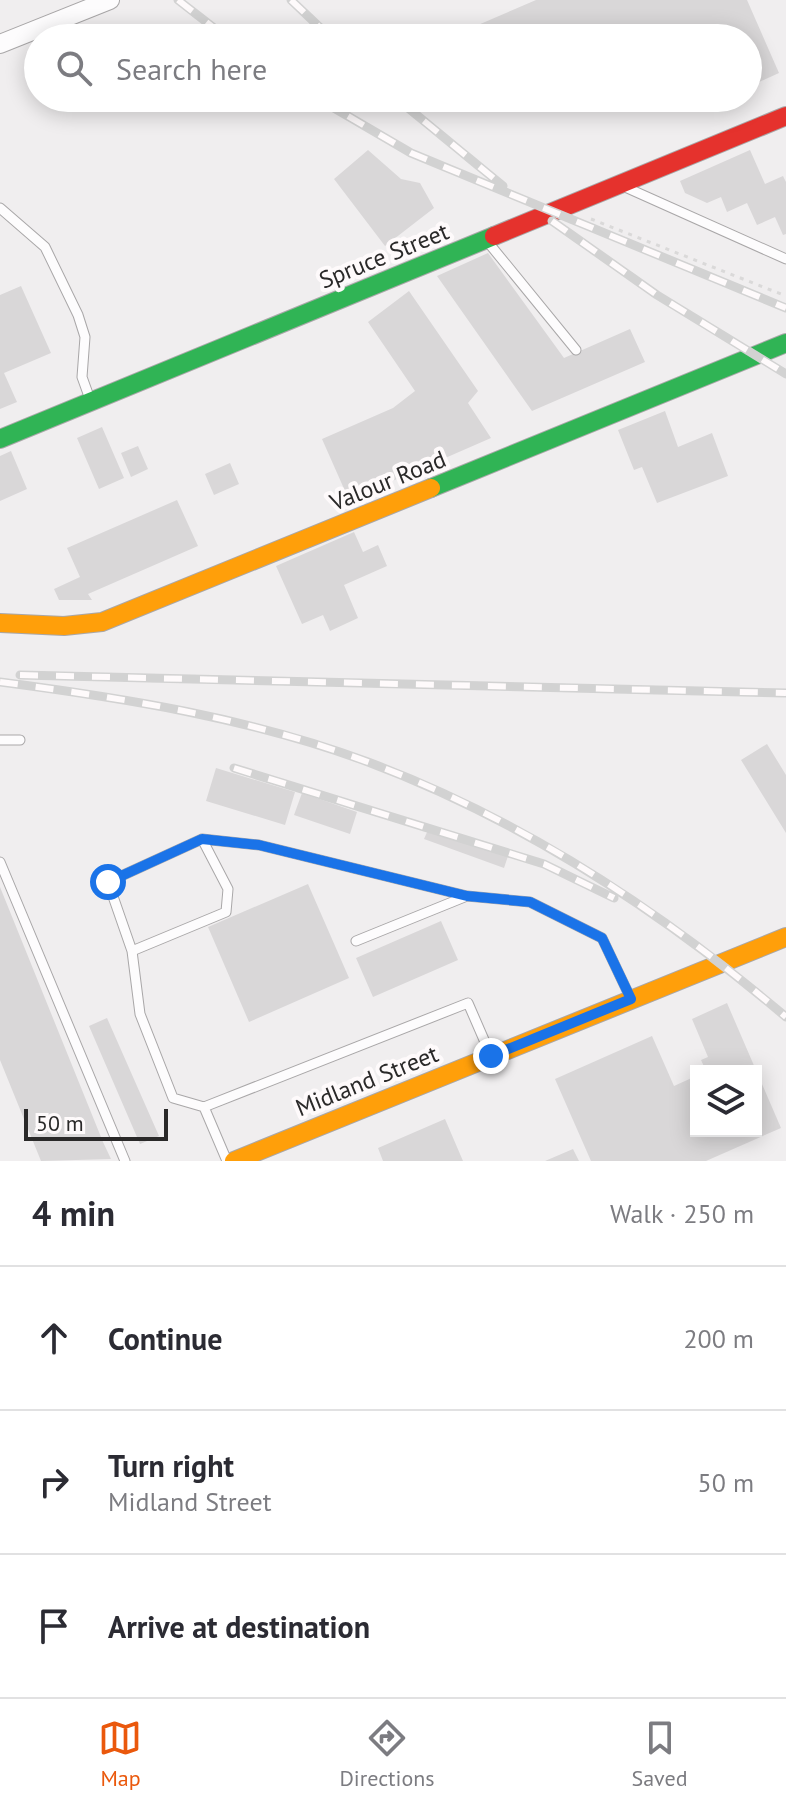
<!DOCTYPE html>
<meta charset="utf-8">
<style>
body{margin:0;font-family:"PT Sans",sans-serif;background:#f7f7f7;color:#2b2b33}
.controls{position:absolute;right:24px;bottom:24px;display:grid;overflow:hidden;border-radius:0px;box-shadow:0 4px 20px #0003}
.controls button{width:72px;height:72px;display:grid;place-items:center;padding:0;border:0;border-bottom:2px solid #e1e1e2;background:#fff;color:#2b2b33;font:40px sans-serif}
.scale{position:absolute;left:24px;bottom:20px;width:144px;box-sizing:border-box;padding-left:8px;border:4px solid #2a2929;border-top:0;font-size:22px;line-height:28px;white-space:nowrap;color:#2a2929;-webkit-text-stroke:6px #fefafb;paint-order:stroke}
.stop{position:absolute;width:24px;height:24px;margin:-18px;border:6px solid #1a73e8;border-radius:50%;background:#fff}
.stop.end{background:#1a73e8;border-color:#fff;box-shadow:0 2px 8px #0008}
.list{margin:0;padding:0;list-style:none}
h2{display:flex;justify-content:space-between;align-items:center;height:104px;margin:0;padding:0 32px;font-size:34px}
h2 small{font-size:26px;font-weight:400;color:#7c7c81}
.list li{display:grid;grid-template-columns:52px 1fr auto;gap:24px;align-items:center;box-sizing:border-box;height:144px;padding:0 32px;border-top:2px solid #e1e1e2}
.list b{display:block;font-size:30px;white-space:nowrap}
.list p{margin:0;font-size:26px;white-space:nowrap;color:#7c7c81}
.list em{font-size:26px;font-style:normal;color:#7c7c81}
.icon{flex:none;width:44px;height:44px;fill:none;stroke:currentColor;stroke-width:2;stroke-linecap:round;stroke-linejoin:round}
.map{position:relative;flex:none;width:786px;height:1161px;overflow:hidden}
.search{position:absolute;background:#fff;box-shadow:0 4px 20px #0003;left:24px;right:24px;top:24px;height:88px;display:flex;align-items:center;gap:20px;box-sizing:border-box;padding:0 28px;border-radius:44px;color:#7c7c81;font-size:30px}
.sheet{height:536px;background:#fff}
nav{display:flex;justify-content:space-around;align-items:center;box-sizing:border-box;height:112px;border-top:2px solid #e1e1e2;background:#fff;font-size:22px;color:#7c7c81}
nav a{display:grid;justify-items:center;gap:4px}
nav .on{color:#ea580c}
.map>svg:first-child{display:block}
</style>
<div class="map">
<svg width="786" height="1161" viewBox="0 0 786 1161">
<rect width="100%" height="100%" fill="#f0eeef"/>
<!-- building -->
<path fill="#d9d7d8" d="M 536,0 L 747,0 L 779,73 L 748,87 L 748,38 L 656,38 L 650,24 L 617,38 L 467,38 L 464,31 Z
M 696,98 L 722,98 L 701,107 Z
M 368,150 L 401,179 L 420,183 L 434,208 L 385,246 L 334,179 Z
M 750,150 L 765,184 L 783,176 L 786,182 L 786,234 L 783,235 L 775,217 L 757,225 L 747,203 L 727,212 L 721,197 L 707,203 L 685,193 L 680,181 Z
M 488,253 L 564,358 L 630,329 L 645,362 L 532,411 L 437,276 Z
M 21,286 L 51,353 L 4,373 L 17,402 L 0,409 L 0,295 Z
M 409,291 L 478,391 L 468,403 L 491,438 L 349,500 L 322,439 L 393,408 L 415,391 L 368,322 Z
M 665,411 L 678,447 L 712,433 L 728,476 L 657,503 L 642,467 L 634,470 L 618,430 Z
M 102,427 L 124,478 L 99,489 L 77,438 Z
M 138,446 L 148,469 L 131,477 L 121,453 Z
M 11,451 L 27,489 L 0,501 L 0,456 Z
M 230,463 L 239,484 L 214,495 L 205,474 Z
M 177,500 L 198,546 L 88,594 L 92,600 L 59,600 L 54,589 L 80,577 L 67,548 Z
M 354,532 L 363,552 L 378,545 L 387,566 L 344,585 L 358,618 L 330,631 L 323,615 L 302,624 L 276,566 Z
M 767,744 L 786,775 L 786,833 L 741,760 Z
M 216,768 L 295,792 L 285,825 L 206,801 Z
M 302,793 L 357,812 L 350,834 L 294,815 Z
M 428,830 L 508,856 L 504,868 L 424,839 Z
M 308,884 L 349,978 L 249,1022 L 208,927 Z
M 0,887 L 103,1142 L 111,1159 L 41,1161 L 0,1060 Z
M 441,921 L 458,960 L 373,997 L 356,958 Z
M 727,1003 L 781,1128 L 706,1161 L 591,1161 L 555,1079 L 652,1036 L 674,1086 L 696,1076 L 696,1131 L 756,1131 L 756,1071 L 706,1071 L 701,1060 L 708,1057 L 692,1019 Z
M 107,1018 L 159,1136 L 140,1144 L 89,1026 Z
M 445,1119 L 463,1161 L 383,1161 L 378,1148 Z
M 573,1149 L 579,1161 L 545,1161 Z"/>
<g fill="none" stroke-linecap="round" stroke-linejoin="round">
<defs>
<path id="lane" d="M 625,187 L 786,259
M 0,208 L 45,247 L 78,315 L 85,337 L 82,377 L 91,402
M 487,241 L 576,350
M 0,740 L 20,740
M 202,839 L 259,845 L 467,896 L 356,941
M 0,862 L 125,1161
M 467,896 L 530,902 L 602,938 L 630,997
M 132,951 L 108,882 L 202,839 L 228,889 L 226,912 L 132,951 L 140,1014 L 173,1098 L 204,1107
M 227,1161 L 204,1107 L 468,1003 L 491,1056"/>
<path id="street" d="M 0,44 L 110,0"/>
<path id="fast" d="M 0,439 L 494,236
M 431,488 L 786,343"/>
<path id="slow" d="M 0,623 L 64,626 L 102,622 L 431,488
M 234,1161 L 786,937"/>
<path id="jam" d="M 494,236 L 786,116"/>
</defs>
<!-- lane casing -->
<use href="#lane" stroke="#a9a7a8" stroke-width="11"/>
<!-- street casing -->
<use href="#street" stroke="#a9a7a8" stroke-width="20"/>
<!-- fast casing -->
<use href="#fast" stroke="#a9a7a8" stroke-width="20"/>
<!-- slow casing -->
<use href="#slow" stroke="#a9a7a8" stroke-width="20"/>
<!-- jam casing -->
<use href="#jam" stroke="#a9a7a8" stroke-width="20"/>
<!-- path -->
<path stroke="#dad9d9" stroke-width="3" stroke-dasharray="4 6" stroke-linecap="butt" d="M 591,219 L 786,296"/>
<!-- lane -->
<use href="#lane" stroke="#fdfcfd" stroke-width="9"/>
<!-- street -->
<use href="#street" stroke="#fdfcfd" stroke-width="18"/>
<!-- fast -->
<use href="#fast" stroke="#30b455" stroke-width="18"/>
<!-- slow -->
<use href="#slow" stroke="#ff9f0a" stroke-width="18"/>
<!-- jam -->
<use href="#jam" stroke="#e5322d" stroke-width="18"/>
<defs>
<path id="rail" d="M 178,0 L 227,38
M 291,0 L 331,38
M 317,98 L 411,153 L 786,308
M 396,98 L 503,186
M 552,221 L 657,295 L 786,374
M 20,675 L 786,693
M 0,682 C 124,698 250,718 368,762 C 523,820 660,910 786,1017
M 234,768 L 544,864 L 614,898"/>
</defs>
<!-- rail casing -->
<use href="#rail" stroke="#d2d2d2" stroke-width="9"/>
<!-- rail -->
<use href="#rail" stroke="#fefafb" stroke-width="6" stroke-dasharray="18" stroke-linecap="butt"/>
</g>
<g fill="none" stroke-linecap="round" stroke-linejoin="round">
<!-- route -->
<path stroke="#1a73e8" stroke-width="10" d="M 108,882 L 202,839 L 259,845 L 467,896 L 530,902 L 602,938 L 631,999 L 491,1056"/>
</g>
<g text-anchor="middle" stroke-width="8" stroke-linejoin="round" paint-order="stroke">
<!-- street labels -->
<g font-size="24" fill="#2a2929" stroke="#fefafb">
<text transform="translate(384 256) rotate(-22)" y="8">Spruce Street</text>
<text transform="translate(388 481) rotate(-22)" y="8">Valour Road</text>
<text transform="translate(367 1081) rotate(-22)" y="8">Midland Street</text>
</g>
</g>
</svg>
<div class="controls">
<button><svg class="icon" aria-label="layers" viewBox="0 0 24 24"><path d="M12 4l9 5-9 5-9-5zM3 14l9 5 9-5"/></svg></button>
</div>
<div class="scale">50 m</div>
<div class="stop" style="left:108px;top:882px"></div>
<div class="stop end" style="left:491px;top:1056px"></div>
<div class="search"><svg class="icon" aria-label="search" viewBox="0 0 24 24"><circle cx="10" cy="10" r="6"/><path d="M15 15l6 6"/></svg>Search here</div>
</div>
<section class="sheet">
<h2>4 min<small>Walk · 250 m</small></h2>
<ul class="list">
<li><svg class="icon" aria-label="ahead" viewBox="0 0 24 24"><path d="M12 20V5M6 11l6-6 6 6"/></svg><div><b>Continue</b></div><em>200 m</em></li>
<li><svg class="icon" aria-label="right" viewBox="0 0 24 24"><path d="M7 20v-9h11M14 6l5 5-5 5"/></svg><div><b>Turn right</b><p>Midland Street</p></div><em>50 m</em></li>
<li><svg class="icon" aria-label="arrive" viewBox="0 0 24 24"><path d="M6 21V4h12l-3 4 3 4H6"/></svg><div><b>Arrive at destination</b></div></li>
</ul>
</section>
<nav>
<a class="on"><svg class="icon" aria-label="map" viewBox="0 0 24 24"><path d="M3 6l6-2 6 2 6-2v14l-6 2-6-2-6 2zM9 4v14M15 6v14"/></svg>Map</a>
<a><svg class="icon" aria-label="directions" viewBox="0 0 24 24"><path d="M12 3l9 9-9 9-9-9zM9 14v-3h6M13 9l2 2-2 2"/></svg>Directions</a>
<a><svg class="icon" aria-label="saved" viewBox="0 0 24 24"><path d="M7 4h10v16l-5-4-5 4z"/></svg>Saved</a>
</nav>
